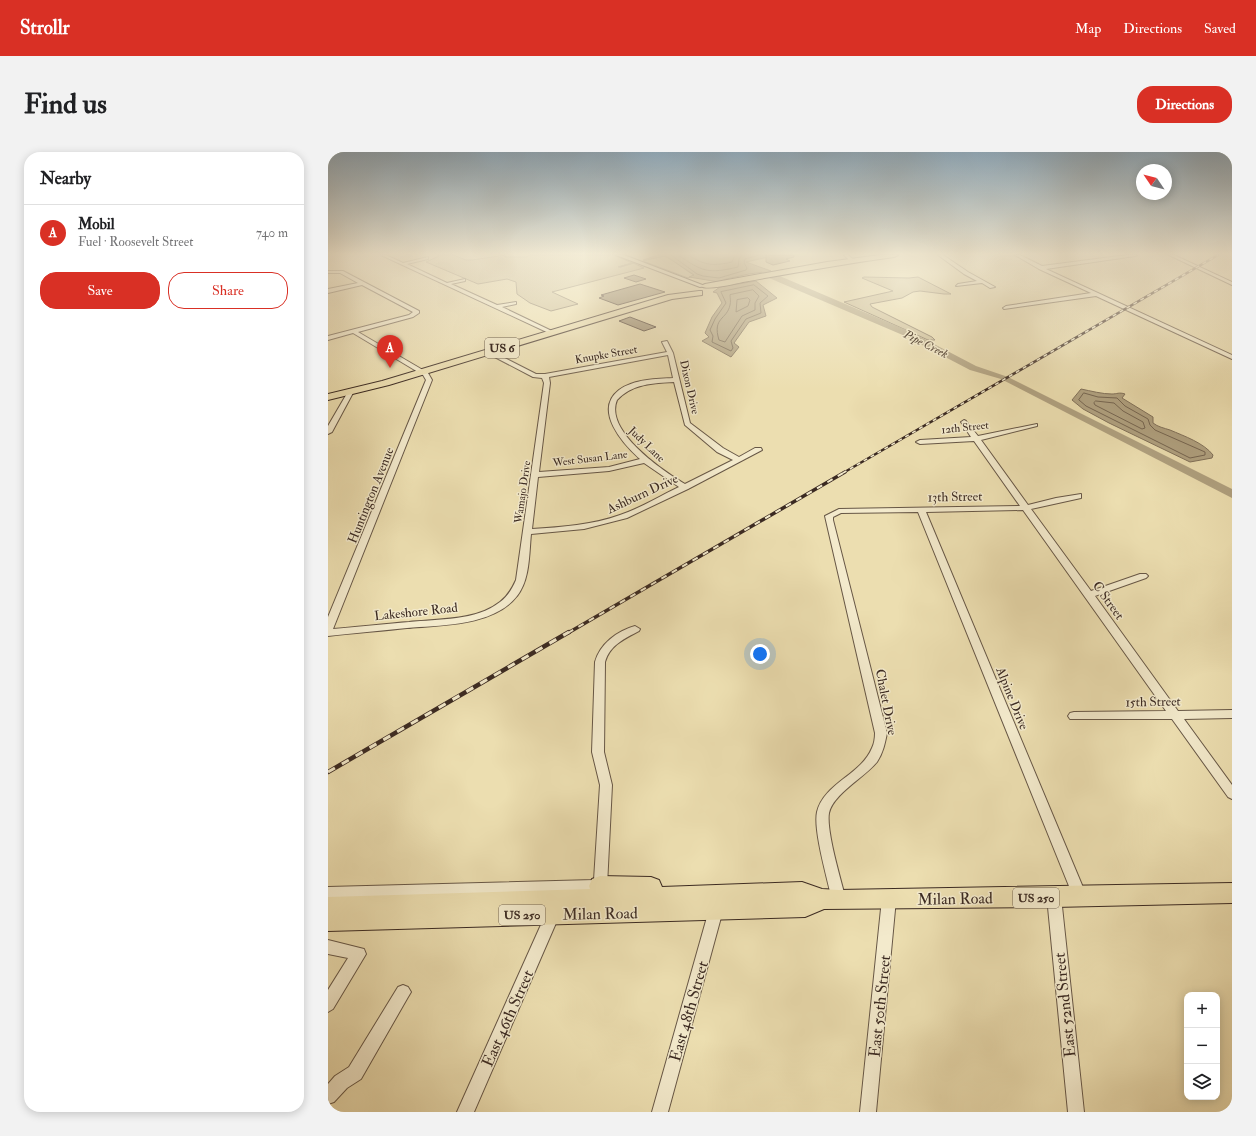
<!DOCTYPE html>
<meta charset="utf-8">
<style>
body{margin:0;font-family:"IM FELL Double Pica",serif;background:#f2f2f2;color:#202124}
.controls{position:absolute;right:12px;bottom:12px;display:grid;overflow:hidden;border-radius:8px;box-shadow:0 2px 10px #0003}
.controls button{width:36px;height:36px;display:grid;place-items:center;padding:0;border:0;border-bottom:1px solid #e0e0e0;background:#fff;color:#202124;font:20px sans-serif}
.compass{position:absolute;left:808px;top:12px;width:36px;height:36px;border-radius:50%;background:#fff;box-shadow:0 2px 10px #0003;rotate:305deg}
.you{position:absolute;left:432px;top:502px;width:14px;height:14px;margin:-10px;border:3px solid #fff;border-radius:50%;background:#1a73e8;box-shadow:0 0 0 6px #1a73e833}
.badge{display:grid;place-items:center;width:26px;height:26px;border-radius:50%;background:#d93025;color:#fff;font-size:13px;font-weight:700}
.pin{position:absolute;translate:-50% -33px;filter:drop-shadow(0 1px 2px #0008)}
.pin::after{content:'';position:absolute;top:21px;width:14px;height:12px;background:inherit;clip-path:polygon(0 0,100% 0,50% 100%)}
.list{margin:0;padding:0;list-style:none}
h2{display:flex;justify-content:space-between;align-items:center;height:52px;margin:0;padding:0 16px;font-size:17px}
h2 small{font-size:13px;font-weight:400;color:#757577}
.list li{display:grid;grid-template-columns:26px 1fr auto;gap:12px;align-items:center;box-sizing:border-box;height:56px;padding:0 16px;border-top:1px solid #e0e0e0}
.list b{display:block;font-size:15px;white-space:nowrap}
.list p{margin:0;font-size:13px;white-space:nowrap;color:#757577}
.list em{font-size:13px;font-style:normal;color:#757577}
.actions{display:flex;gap:8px;padding:12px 16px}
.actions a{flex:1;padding:9px 0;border:1px solid #d93025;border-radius:16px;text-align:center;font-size:14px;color:#d93025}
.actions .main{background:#d93025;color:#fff}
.icon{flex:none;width:22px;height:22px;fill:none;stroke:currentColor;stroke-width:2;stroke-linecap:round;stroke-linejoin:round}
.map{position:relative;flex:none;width:904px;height:960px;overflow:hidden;border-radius:16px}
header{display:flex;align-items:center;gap:24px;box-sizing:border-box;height:56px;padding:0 20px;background:#d93025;color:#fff}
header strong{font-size:19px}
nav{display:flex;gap:22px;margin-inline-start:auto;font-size:14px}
.intro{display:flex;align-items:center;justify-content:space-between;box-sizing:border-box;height:96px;padding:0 24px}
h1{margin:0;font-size:28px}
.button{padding:10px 18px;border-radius:16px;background:#d93025;color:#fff;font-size:14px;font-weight:700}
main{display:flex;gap:24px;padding:0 24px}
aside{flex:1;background:#fff;border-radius:16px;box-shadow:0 2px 10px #0003}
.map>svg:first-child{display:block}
</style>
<header>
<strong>Strollr</strong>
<nav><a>Map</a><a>Directions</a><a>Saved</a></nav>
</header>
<div class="intro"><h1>Find us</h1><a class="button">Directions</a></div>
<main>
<aside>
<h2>Nearby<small></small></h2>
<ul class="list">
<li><span class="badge">A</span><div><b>Mobil</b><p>Fuel · Roosevelt Street</p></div><em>740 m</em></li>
</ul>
<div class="actions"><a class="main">Save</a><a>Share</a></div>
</aside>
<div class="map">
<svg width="904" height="960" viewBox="0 0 904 960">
<rect width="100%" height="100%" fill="#ecdeb0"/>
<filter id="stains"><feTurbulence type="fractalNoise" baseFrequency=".005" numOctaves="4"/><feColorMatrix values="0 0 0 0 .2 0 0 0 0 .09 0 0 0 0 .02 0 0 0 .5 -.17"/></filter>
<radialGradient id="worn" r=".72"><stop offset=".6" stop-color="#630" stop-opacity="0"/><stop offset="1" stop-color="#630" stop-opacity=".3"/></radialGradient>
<!-- green -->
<path fill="#cebf98" stroke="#84745d" d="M 109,103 L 125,103 L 138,108 L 144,108 L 178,103 L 177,105 L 199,105 L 201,103 L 286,103 L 304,111 L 290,115 L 305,111 L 316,116 L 224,140 L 250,152 L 223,159 L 202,151 L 189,142 L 188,130 L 179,127 L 150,132 L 98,110 L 111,104 Z
M 335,104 C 342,105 358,119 366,123 L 360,126 L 315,109 Z
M 536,125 L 581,126 L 590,125 L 623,142 L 616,142 L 592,139 L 585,140 L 574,146 L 542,152 L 544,155 L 604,185 L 607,188 L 600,188 L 516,150 L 565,139 L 534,126 Z"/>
<!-- water -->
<path fill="#b0a180" stroke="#81715a" d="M 330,103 L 460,103 L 460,104 L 449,103 L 418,110 L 443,119 L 421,122 L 398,127 L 391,130 L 361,125 L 366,123 L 338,104 L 315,108 Z
M 428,129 L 449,146 L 435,153 L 438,164 L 421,170 L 406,191 L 411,195 L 403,205 L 374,189 L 381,185 L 377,181 L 384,165 L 394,151 L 389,141 L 385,140 L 392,135 Z
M 753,237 C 763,239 774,242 784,242 C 789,242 791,240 797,242 L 794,246 L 825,265 L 825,271 C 830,275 836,276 842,278 C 856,284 876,291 885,303 L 884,306 L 862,310 L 781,271 L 755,257 L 744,248 Z"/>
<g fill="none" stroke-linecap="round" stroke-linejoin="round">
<!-- shore -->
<path stroke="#766651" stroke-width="1" d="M 343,103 L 369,122 L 375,124 L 391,126 L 418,118 L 419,116 L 416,111 L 417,107 L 431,103
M 350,103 C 375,120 380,122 410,115 L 411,107 L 414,103
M 361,103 C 376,114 387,114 404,110 L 407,103
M 426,133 L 440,144 L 432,151 L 433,161 L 418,167 L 403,189 L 405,196 L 403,199 L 384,190 L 385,184 L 382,178 L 387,167 L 398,151 L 393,140 Z
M 425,138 L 431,144 L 427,151 L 427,158 L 414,164 L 397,190 L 391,188 C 384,165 399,168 402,153 C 403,150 402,146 402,143 Z
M 420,146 L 422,148 L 420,154 L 408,160 L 409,148 Z
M 756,241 L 770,245 L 789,246 L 797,254 L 820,267 L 822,273 L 827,278 L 877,300 L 877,303 L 862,306 L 758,254 L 751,248 Z
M 768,249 L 786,251 L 795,259 L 815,270 L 817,276 L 814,277 L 767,253 L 766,251 Z"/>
<!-- stream -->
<path stroke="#81715a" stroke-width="1.5" d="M 292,115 L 305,111"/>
<!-- river -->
<path fill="#b0a180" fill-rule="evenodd" d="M 434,119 L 440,119 L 583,180 L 648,214 L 680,225 L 904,337 L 904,346 L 673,227 L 642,218 L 577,184 L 434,123 Z"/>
</g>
<!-- building -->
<path fill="#97886c" stroke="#3b2a22" d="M 438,103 L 466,103 L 466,105 L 458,107 L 462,109 L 445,113 L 438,110 Z
M 306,123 L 318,127 L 308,130 L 296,126 Z
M 312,132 L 337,140 L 290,153 L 271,146 L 276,144 L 273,143 Z
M 302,165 L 328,175 L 316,179 L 291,169 Z"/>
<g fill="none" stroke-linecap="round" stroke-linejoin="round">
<defs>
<path id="minor" d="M 53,103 L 58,103 L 75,111 L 100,105 L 100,107 L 79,112 L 119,131 L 137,127 L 137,129 L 123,132 L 169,153 L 188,150 L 188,152 L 174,155 L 228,181 L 223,182 Z
M 516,103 L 520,103 L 526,108 L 522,109 Z
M 610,103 L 615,103 L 640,120 L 667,135 L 662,136 L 654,131 L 628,134 L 630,132 L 649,129 L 636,122 Z
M 687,103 L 692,103 L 714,114 L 799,103 L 809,103 L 807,104 L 718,117 L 904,203 L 904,207 L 768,144 L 676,157 L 675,156 L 678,154 L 763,141 L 711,117 Z
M 841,103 L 846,103 L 904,130 L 904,133 Z
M 0,119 L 15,119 L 91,159 L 91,161 L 85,165 L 30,180 L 100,221 L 104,228 L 5,477 C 30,475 55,472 81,470 C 110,467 148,469 172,450 C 180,444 184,437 188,428 L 216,231 L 214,226 L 205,225 L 159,201 L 159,199 L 163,199 L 208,222 L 217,222 L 339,200 L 334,190 L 339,189 L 345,201 L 362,271 L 395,296 L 411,305 L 427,296 L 433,296 L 434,298 L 360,337 L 299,366 L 256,377 L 203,382 C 201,402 202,428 189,444 C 166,474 113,473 79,476 C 52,479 26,481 0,484 L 0,465 L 98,228 L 95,223 L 25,181 L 0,188 L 0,184 L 81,163 L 85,160 L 34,133 L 0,141 L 0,137 L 30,131 L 12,121 L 0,121 ZM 340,203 L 345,226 C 328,227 306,227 291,238 C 265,258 295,292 312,307 L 281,315 L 211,320 L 222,231 L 221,225 ZM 346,230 L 357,273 L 389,300 L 405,308 L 357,332 C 335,319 276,279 289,248 C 304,232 325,231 346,230 ZM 316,311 L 351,335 C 332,344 313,356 292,363 C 264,373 234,375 204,377 L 210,325 L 281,319 Z
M 21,238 L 26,239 L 4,280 L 0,282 L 0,274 Z
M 636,268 L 638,269 L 650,284 L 709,272 L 709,274 L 653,288 L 700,353 L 728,346 L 753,342 L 753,346 L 703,357 L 763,439 L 812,422 L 818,422 L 820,424 L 818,426 L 767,444 L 850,559 L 904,558 L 904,566 L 856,567 L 904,633 L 904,647 L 900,645 L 844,567 L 742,567 L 740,564 L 742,561 L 746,560 L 838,559 L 695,358 L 598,360 L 759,745 L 757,749 L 752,751 L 747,749 L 590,360 L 513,361 L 505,365 L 505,368 L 559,581 C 557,591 555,601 549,610 C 537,625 505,642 501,661 C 498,679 513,728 518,748 L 516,752 L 511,754 L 506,752 L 504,748 C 500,729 485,678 489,660 C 496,631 533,623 544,596 C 546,592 547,586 547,581 L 497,364 L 511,357 L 692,354 L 646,289 L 592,292 L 588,290 L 592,288 L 643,285 L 633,270 Z
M 307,474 L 312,477 L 311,479 C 296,487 282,493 277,510 L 276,600 L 284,633 L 279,734 L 277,738 L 272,740 L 0,747 L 0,735 L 266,728 L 272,633 L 264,600 L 267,510 C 272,492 289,479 307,474 Z
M 726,739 L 731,741 L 733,745 L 756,960 L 740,960 L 719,745 L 721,741 Z
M 561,741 L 566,743 L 568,747 L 548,960 L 532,960 L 554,747 L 556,743 Z
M 388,752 L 393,754 L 395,758 L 340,960 L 324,960 L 381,758 L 383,754 Z
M 221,765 L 226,766 L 228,771 L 146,960 L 129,960 L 216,766 Z
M 0,788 L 36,797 L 38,802 L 5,857 L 0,860 L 0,838 L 20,806 L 0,802 Z
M 75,833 L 80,835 L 83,840 L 80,845 L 33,927 L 19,936 L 6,950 L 0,952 L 0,932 L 7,924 L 21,915 L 70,835 Z"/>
<path id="secondary" d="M 288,103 L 296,103 L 377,134 L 372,135 Z"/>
<path id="primary" d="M 552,103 L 570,103 L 566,105 C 515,112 465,121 415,130 C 406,132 378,139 373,134 L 377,132 L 499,110 Z
M 371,139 L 374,139 L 374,143 L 344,147 L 61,233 L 0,248 L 0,242 L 54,229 L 340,143 Z
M 272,724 L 323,725 L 331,728 L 334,735 L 474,730 L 494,737 L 511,738 L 904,731 L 904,751 L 726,755 L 496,757 L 477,765 L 0,779 L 0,745 L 262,737 L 261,734 L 264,727 Z"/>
</defs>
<!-- minor casing -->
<use href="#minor" stroke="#675746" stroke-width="2"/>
<!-- secondary casing -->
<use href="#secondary" stroke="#3b2a22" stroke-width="2"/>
<!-- primary casing -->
<use href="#primary" stroke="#3b2a22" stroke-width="2"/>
<!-- minor -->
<use href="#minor" fill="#f3eacc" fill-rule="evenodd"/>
<!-- secondary -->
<use href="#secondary" fill="#f3eacc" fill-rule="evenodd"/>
<!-- primary -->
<use href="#primary" fill="#ecdeb0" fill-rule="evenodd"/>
<defs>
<path id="rail-far2" d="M 515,321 L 890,103"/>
<path id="rail-far1" d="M 240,481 L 517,320"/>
<path id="rail" d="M 0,620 L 241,480"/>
</defs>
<!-- rail-far2 casing -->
<use href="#rail-far2" stroke="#3b2a22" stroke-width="2.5"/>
<!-- rail-far1 casing -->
<use href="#rail-far1" stroke="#3b2a22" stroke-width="3.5"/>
<!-- rail casing -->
<use href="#rail" stroke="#3b2a22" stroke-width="4.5"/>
<!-- rail-far2 -->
<use href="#rail-far2" stroke="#f3eacc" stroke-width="1.5" stroke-dasharray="4" stroke-linecap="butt"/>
<!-- rail-far1 -->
<use href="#rail-far1" stroke="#f3eacc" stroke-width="2" stroke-dasharray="6" stroke-linecap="butt"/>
<!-- rail -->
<use href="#rail" stroke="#f3eacc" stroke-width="3" stroke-dasharray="8" stroke-linecap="butt"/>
</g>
<!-- sky -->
<linearGradient id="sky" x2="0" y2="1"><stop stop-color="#91acbe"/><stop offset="0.43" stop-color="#f6f0db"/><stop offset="1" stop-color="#f6f0db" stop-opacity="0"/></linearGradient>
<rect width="904" height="237" fill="url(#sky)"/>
<g text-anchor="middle" stroke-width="3" stroke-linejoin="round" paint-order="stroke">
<!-- far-street labels -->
<g font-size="11" fill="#3b2a22" stroke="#f3eacc">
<text transform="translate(278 202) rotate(-10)" y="4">Knupke Street</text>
<text transform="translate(362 235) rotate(77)" y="4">Dixon Drive</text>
<text transform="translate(637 275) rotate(-6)" y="4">12th Street</text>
<text transform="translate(319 292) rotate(44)" y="4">Judy Lane</text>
<text transform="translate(262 306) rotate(-7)" y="4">West Susan Lane</text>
<text transform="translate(194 340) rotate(-82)" y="4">Wamajo Drive</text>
</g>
<!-- far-water labels -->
<g font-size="12" font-style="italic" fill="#5e4e3e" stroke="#f3eacc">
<text transform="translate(598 192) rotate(27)" y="4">Pipe Creek</text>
</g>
<!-- shield labels -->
<g fill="#f3eacc" stroke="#726455" stroke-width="1">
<rect x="157" y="186" width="34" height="20" rx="3"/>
<rect x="685" y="736" width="46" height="20" rx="3"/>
<rect x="171" y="753" width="46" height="20" rx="3"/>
</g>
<g font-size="12" font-weight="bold" fill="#3b2a22">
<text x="174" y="200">US 6</text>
<text x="708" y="750">US 250</text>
<text x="194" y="767">US 250</text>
</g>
<!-- street labels -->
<g font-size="13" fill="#3b2a22" stroke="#f3eacc">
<text transform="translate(314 341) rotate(-25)" y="5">Ashburn Drive</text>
<text transform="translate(42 343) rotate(-68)" y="5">Huntington Avenue</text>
<text transform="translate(627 344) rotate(-1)" y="5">13th Street</text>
<text transform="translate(781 448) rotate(54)" y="5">C Street</text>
<text transform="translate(88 459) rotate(-6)" y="5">Lakeshore Road</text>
<text transform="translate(685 546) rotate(68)" y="5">Alpine Drive</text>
<text transform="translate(825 549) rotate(-1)" y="5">15th Street</text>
<text transform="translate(559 550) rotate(79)" y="5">Chalet Drive</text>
</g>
<!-- near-street labels -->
<g font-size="16" fill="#3b2a22" stroke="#f3eacc">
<text transform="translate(627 746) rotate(-1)" y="6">Milan Road</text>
<text transform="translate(272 761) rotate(-1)" y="6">Milan Road</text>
<text transform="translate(736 853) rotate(-96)" y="6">East 52nd Street</text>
<text transform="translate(551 854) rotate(-84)" y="6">East 50th Street</text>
<text transform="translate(360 859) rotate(-74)" y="6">East 48th Street</text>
<text transform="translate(179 866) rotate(-66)" y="6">East 46th Street</text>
</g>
</g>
<rect width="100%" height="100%" filter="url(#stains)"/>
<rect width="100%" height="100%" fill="url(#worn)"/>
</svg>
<div class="controls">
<button>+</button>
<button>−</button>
<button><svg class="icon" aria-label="layers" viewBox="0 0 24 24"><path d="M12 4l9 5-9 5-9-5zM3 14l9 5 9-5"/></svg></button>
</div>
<svg class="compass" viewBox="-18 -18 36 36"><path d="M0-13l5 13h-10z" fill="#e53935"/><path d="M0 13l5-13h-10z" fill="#757577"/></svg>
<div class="you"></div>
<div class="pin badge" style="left:62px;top:216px">A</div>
</div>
</main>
